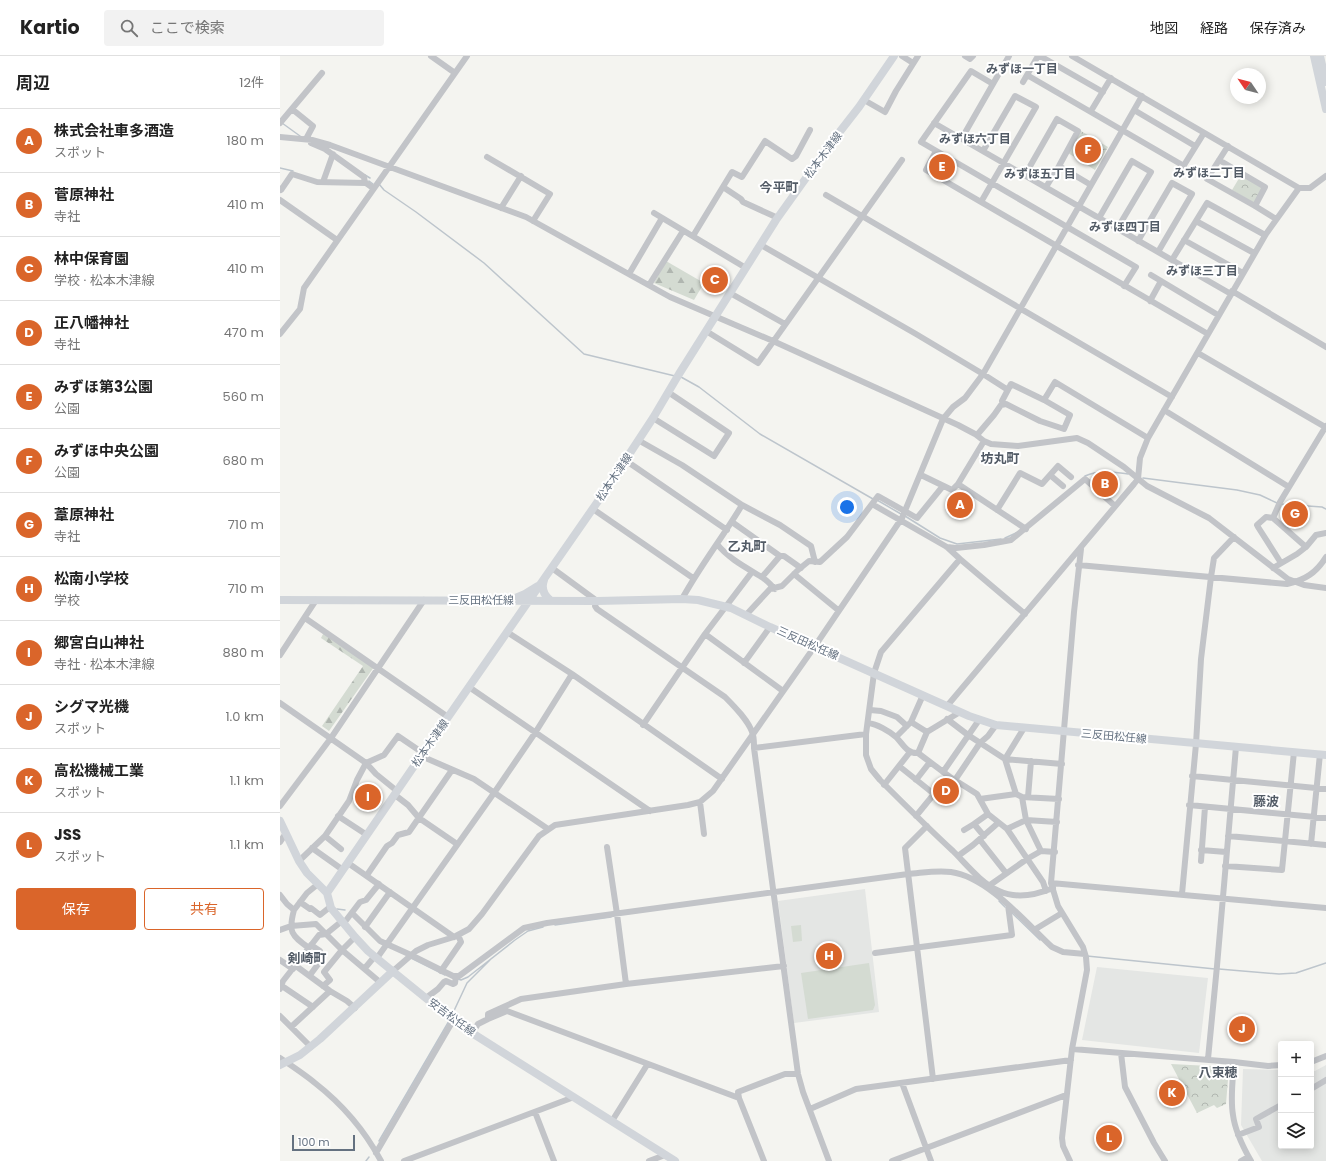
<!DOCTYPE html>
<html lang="ja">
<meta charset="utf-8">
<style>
body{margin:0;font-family:Poppins,"Noto Sans JP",sans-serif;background:#f2f2f2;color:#222}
.controls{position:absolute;right:12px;bottom:12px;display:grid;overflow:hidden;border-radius:4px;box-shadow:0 2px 10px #0003}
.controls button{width:36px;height:36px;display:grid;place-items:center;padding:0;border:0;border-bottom:1px solid #e0e0e0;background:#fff;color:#222;font:20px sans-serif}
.compass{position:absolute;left:950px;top:12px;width:36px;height:36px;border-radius:50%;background:#fff;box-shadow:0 2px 10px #0003;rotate:305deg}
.scale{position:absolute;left:12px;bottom:10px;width:63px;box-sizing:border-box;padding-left:4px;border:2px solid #647180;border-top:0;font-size:11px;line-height:14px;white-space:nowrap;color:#647180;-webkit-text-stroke:3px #fff;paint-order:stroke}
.you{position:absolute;left:567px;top:451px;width:14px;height:14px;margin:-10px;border:3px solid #fff;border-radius:50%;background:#1a73e8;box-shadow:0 0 0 6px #1a73e833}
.badge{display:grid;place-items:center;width:26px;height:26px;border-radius:50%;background:#da652a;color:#fff;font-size:13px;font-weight:700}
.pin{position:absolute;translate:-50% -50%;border:2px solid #fff;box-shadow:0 1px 4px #0006}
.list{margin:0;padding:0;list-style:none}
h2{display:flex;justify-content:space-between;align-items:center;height:52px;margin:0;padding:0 16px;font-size:17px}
h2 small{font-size:13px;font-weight:400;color:#767676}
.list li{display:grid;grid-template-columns:26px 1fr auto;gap:12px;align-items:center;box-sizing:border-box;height:64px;padding:0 16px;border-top:1px solid #e0e0e0}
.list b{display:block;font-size:15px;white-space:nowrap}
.list p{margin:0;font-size:13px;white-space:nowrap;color:#767676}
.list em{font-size:13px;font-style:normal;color:#767676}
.actions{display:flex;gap:8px;padding:12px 16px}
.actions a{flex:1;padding:9px 0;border:1px solid #da652a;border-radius:4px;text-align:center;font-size:14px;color:#da652a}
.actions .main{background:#da652a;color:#fff}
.icon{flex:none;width:22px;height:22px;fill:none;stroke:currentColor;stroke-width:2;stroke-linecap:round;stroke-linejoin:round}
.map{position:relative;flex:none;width:1046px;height:1105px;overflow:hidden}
header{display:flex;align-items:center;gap:24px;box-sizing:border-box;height:56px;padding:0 20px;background:#fff;border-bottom:1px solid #e0e0e0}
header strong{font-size:19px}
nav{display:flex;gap:22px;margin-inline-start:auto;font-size:14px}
.search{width:280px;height:36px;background:#f2f2f2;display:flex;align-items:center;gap:10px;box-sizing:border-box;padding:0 14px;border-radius:4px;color:#767676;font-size:15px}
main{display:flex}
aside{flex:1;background:#fff}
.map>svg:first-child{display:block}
</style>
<header>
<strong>Kartio</strong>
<div class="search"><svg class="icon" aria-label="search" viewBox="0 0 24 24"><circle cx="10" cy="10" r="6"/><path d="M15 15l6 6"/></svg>ここで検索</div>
<nav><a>地図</a><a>経路</a><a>保存済み</a></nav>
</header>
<main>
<aside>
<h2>周辺<small>12件</small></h2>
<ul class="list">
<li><span class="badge">A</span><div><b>株式会社車多酒造</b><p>スポット</p></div><em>180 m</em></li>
<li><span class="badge">B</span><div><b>菅原神社</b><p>寺社</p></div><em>410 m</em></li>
<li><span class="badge">C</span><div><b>林中保育園</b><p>学校 · 松本木津線</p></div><em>410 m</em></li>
<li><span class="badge">D</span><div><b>正八幡神社</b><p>寺社</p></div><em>470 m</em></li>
<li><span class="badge">E</span><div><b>みずほ第3公園</b><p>公園</p></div><em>560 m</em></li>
<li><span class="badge">F</span><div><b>みずほ中央公園</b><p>公園</p></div><em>680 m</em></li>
<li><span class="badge">G</span><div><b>葦原神社</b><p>寺社</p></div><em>710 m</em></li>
<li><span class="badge">H</span><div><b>松南小学校</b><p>学校</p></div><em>710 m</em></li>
<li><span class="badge">I</span><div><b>郷宮白山神社</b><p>寺社 · 松本木津線</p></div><em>880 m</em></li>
<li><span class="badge">J</span><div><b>シグマ光機</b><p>スポット</p></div><em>1.0 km</em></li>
<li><span class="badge">K</span><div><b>高松機械工業</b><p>スポット</p></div><em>1.1 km</em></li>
<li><span class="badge">L</span><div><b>JSS</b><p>スポット</p></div><em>1.1 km</em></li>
</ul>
<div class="actions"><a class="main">保存</a><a>共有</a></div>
</aside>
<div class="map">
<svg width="1046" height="1105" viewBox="0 0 1046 1105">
<defs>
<pattern id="forest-firs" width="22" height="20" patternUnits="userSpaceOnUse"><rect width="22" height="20" fill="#d4dbd2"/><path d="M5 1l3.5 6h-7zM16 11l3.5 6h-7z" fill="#b0b6b0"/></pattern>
<pattern id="park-crowns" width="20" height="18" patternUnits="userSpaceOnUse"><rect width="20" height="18" fill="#d4dbd2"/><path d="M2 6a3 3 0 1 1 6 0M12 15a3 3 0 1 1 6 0" fill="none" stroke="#b0b6b0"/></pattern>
</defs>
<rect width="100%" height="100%" fill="#f4f4f0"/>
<!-- built -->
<path fill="#e4e6e4" d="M 585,833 L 599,956 L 514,967 L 498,845 Z
M 817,911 L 928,922 L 919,997 L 802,984 Z
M 1046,1009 L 1046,1105 L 982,1105 L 961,1069 L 963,1013 L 1001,1014 L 1001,1090 L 1031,1090 L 1031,1015 L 1035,1015 Z"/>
<!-- forest -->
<path fill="url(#forest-firs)" d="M 386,205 L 424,227 L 414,244 L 374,227 Z
M 44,576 L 94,611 L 49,675 L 42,670 L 83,610 L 41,582 Z"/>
<!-- park -->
<path fill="url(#park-crowns)" d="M 801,75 L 828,91 L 815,114 L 788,97 Z
M 657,98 L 675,109 L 667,123 L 649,112 Z
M 961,119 L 983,131 L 974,147 L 952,134 Z
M 891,1008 L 949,1011 L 946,1048 L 937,1052 L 934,1049 L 917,1057 Z"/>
<!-- garden -->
<path fill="#d4dbd2" d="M 521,869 L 522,885 L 513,886 L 511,870 Z
M 589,907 L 595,949 L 593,954 L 528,963 L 521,917 Z"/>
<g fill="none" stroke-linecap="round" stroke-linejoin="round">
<!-- stream -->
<path stroke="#bdc5cc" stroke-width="1.5" d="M 2,67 L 20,80
M 0,112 L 13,115
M 85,119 L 90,122
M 89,125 L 93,128
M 99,128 L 104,134 L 136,156 L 204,207 L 304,298 L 395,320
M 401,321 L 419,331 L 480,378 L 593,443
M 805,420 C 821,413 831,416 848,418
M 863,422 L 957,434 L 980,439 L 997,447
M 597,444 L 621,458
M 1000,448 L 1042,451 L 1046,453
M 625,460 L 660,482 L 677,488 L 721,483
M 725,482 L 736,477
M 719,845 L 725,851
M 57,853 L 65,854
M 731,856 L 760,884
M 275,869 L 331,861
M 807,900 L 935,913
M 131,902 L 165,919
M 939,913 L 999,918 L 1016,917 L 1046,907
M 178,923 L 181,924 L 188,921 L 235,884 L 248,875 L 263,871
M 172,959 L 187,927 L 210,904
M 99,1085 L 169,965
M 86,1105 L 89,1101"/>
<!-- minor -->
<path stroke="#c2c4c8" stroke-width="6" d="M 151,0 L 175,17
M 622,0 L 633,7
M 685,0 L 690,3 L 693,0
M 760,0 L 823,36
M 792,0 L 1019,132 L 1030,132 L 1046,120
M 747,19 L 904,110
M 743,26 L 758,0
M 713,28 L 691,15 L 641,86 L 856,211 L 844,230
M 584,44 L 605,56 L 616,35 L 638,0
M 12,53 L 33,70 L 26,83
M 854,54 L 915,90
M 811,55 L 831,22
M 0,67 L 42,17
M 654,67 L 951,238
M 0,81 L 32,84 L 50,89 L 246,161 L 390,241 L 493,285 L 678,369 L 695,378 L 704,385 L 711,388 L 738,390 L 797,382 L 808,387 L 844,411 L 867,430 L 929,462 L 1008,523 L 1024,529 L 1046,532
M 682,82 L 729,0
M 31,87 L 45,93 L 84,121 L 85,127
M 948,90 L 927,123 L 975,150 L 996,163
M 656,95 L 646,114 L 928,278
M 207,101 L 270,138 L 253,165
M 939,104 L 985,131 L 975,150
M 779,110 L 811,129
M 901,114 L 924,77
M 745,119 L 777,63 L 798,75 L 779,110 L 766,131
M 43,126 L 53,98
M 443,131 L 461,143 L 463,146 L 498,162
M 0,133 L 1,134 L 12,118 L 37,126 L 86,127 L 93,132
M 546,139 L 892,341
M 0,144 L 57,184
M 701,146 L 756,51 L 735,40 L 703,95
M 221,152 L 241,120
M 374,157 L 466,212
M 819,162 L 852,105 L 871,116 L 837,173
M 916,165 L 974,197
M 413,180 L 452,116 L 462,121 L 485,85 L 512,103 L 516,100 L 530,74
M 904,184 L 963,217
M 858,185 L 892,127 L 912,138 L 878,196
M 481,189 L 636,278 L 703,318 L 728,334
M 892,204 L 927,147 L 985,179
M 349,218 L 382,162
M 871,219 L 938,259
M 369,229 L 403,175
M 952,235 L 1046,291
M 450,237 L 505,268
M 870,245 L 881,225
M 426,275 L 478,307 L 622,104
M 0,278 L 20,253 L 24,232 L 187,0
M 918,297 L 1045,371
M 764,344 L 775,326 L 868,382
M 884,354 L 1009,431
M 373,362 L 434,400 L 449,377 L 388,336
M 1046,370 L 1000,446 L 993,462 L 1026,491 L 1036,479 L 1046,477
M 697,379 L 714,359 L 721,349 L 726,348 L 760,365 L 784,373 L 790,359 L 764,344 L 731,328 L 722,345 L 723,348
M 358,384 L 402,409 L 462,449 C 443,481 420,510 402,543
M 345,404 L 447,474
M 641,419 L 672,434 L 678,428 L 704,385
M 770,419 L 783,430
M 678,428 L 746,473
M 592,448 L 667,491 L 680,503 L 745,558
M 462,449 L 500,469 L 531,490 L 535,506
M 313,453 L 413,522
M 717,454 L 740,417 L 762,428 L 778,410 L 791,421
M 993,462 L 986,461 L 977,469 L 978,471 L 1001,507
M 452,466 L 500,500 L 504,500 L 521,512
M 437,488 C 448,502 465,511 480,520 C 486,523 490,528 495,533
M 667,491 L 676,492 L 704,489 L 731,484 L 805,423 L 835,450
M 680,503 L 601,596 L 594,617 L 586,678 L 586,699 L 591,713 L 600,724 C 624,748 648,772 673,795 C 687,809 701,827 719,835 C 736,843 756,839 773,832
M 798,509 L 1007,528 C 1025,524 1036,517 1046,501
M 272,512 L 317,545 L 315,550 L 317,553 L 445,641 C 454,650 470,666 473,679 C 474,683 474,688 474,692 L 518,1018 L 523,1036 L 549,1105
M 993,512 L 1017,498 L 1026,491
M 514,518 L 558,554
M 482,521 L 500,500
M 466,559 L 490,533 L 502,530 L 518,514 L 529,505 L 540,506 L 567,481 L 598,440 L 637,462 L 663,430
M 25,562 L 168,661
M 227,576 L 292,618 L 442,723
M 425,578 L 503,635
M 0,599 L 36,544
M 464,607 L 490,571
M 189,631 L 370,755
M 0,647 L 86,707 L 96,718 L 117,735
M 667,650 L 854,428 L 858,423 L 860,402 L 868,382 L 986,178 L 1019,132
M 590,654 L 601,655 L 617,661 L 627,670
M 667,663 L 688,679 L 725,703 L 736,738 L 742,741 L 746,764 L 761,795
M 631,666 L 647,676
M 588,667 C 597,668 609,675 616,681 C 623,688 627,698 638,697 L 670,721 L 697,738 L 708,758 L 727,773 L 763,826 L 766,835
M 363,669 L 425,578 L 472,516
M 744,672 L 725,703 L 782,708
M 616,681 L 631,666 L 643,639
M 474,692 L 586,678
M 638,697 L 647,676 L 680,656
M 619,710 L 654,738
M 663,716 L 699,664
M 912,720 L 1046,733
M 636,724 L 650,706
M 675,724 L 700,687 L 708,680 L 716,669
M 604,729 L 630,696
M 115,739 L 128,749 L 139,762 L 177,788
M 742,741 L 779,743
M 748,741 L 751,705
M 700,743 L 736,738
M 420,746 L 424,778
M 909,749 L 1046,762
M 0,750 L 51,682 L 144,544
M 58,760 L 87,779
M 636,760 L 654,738 L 670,721
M 694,768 L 708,758
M 647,770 L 625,792 L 653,1023
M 727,773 L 746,764 L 777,766
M 684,774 L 694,768 L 704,780
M 45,780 L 61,793
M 948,780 L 1046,789
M 700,784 L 726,817
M 0,786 L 6,777
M 1031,788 L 1040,698
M 327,791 L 337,858 L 346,928
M 32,792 L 63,814
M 921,794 L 946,796
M 678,800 L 693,789 L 718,767
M 19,805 L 45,780 L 69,745 L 77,724 L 86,707 L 104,699 L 118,680 L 140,695 L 141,700 L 194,723 L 268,773
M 921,805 L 925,751
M 68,807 L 174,881
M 945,810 L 1002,814 L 1014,696
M 87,819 L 107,790 L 112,787 L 118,779 L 129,776 L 172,714
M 771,827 L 1046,852
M 710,829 L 747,803 L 761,795 L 775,796
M 902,838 L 916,688 L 921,603 L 931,521 L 934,502 L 954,481
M 0,839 L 7,848 L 14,854 L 27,837 L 38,828
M 20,846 L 30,853 L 31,852 L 40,859 L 50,851
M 14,854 C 8,876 11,879 29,892
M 72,857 L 100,885 L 131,899 L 173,920 L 179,920 L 244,872 L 267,867 L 628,818 C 642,817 656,814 671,816 C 708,821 745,866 772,891 L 783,896 L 805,898
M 64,867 L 80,846 L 86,844 L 99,828
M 85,871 L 110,836
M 0,874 L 11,870 L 36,868 L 62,894 L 101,927
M 754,874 L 782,857
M 595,897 L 732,879 L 728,849
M 97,902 L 214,737 L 255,677 L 292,618
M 0,904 L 13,913
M 16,910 L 50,935 L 67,945 L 75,952
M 85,912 L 95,900
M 113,915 L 136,895 L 148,889 L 174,881 L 189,873 L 202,858 L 259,780 L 275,769 L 408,749 L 420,746 L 433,735 L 535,590 L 622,462 L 663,363 L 673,351 L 685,342 L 703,318 L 862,40
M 161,915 L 181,886 L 178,879
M 30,919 L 42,903 L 40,895 L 31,889
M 2,930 L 33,951
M 43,930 L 50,924 L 44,916 L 62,894 L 75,881
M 0,933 L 3,925 L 39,879 L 46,878 L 62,865
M 146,942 L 158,933 L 164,926 L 166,925 L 173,928 L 175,927 L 176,920
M 0,960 L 31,991
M 208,963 L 208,958 L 241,943 L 346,928 L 504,910
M 11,971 L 50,935
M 192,977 L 198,968 L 208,963 L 227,955 L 459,1042
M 792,993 L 954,1006
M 841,997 L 845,1031 L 874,1087 L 885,1105
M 0,1002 C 12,1010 24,1018 35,1027 C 62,1048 85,1075 101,1105
M 928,1003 L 937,910 L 956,691
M 1031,1006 L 1046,1000
M 622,1027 L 651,1105
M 1031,1033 L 1046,1024
M 530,1053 L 576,1033 L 791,1004
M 255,1056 L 274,1105
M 332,1065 L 367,1009
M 958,1079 L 979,1071 L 976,1063 L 1001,1049
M 96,1097 L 174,963
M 124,1105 L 294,1041
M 369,1105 L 385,1099
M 484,1105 L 459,1042 L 458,1036 L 505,1018 L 518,1018
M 612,1105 L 786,1039
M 790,1105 L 783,1090 L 782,1082 L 792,993 L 807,914 L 806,901 L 803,891 L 778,850 L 771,827 L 794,556 L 801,493
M 961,1105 L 968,1101
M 971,1105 C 963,1091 955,1075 953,1059 C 950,1042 953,1023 954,1006 L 988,1010 L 1001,1009"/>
<!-- major -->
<path stroke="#d1d5da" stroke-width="8" d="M 1034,0 L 1046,53
M 1040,0 L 1046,26
M 264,524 C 261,532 264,539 270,544
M 233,543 L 245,538 L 258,530
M 0,544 L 317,545 L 402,543 L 418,544 L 451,552 L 490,571 L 689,660 L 716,669 L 1046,699
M 0,765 L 19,805 L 27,817 L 47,837 L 51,852 L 75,881 L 88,895 L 105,909 L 163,956 L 192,977 L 395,1105
M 47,837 L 141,700 L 323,438 L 373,362 L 399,318 L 496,164 L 551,87 L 579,51 L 614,0
M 0,1009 L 20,999 L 40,983 L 113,915"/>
</g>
<g text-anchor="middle" stroke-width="4" stroke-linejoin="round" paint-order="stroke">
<!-- street labels -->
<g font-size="11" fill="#647180" stroke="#fff">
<text transform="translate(543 99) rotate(-53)" y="4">松本木津線</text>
<text transform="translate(334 421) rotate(-56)" y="4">松本木津線</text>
<text x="201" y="548">三反田松任線</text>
<text transform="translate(528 587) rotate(24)" y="4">三反田松任線</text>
<text transform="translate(834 680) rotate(5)" y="4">三反田松任線</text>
<text transform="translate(150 687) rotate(-55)" y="4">松本木津線</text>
<text transform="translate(172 961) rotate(36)" y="4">安吉松任線</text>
</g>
<!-- neighbourhood labels -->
<g font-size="12" font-weight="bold" fill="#525b66" stroke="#fff">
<text x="742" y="17">みずほ一丁目</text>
<text x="695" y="87">みずほ六丁目</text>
<text x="929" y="121">みずほ二丁目</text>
<text x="760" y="122">みずほ五丁目</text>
<text x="845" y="175">みずほ四丁目</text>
<text x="922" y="219">みずほ三丁目</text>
</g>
<!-- quarter labels -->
<g font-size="13" font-weight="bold" fill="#525b66" stroke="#fff">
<text x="499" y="136">今平町</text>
<text x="720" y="407">坊丸町</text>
<text x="467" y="495">乙丸町</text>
<text x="986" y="750">藤波</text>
<text x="27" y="907">剣崎町</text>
<text x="938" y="1021">八束穂</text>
</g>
</g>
</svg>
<div class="controls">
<button>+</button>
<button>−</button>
<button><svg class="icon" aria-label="layers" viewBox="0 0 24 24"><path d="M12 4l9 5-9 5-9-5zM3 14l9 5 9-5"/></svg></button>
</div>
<svg class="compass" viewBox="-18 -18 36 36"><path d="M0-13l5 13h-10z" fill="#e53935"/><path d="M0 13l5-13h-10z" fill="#767676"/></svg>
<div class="scale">100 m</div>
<div class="you"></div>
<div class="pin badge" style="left:680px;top:449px">A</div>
<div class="pin badge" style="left:825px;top:428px">B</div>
<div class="pin badge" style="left:435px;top:224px">C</div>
<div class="pin badge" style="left:666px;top:735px">D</div>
<div class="pin badge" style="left:662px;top:111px">E</div>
<div class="pin badge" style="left:808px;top:94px">F</div>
<div class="pin badge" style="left:1015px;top:458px">G</div>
<div class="pin badge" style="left:549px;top:900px">H</div>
<div class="pin badge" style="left:88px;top:741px">I</div>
<div class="pin badge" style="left:962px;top:973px">J</div>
<div class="pin badge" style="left:892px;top:1037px">K</div>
<div class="pin badge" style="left:829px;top:1082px">L</div>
</div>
</main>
